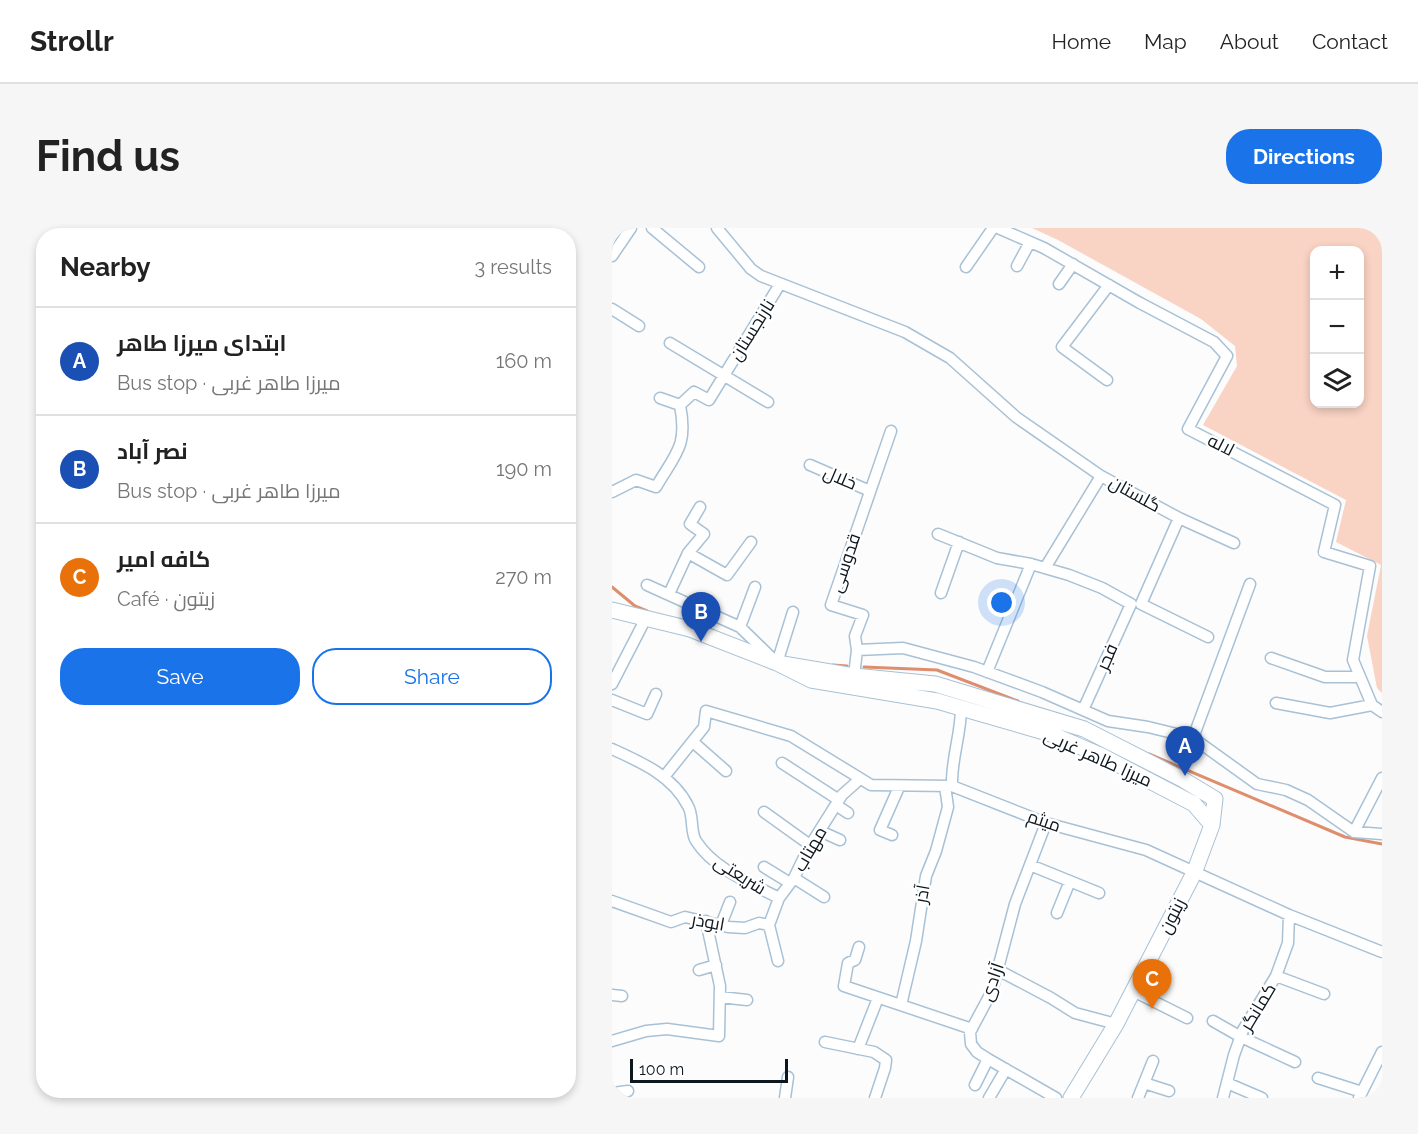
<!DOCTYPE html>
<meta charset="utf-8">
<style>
body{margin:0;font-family:Raleway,Cairo,sans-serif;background:#f6f6f6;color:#222}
.controls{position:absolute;right:18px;top:18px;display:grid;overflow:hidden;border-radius:12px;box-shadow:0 3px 9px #0003}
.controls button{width:54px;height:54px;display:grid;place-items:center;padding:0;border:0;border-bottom:2px solid #e0e0e0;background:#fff;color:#222;font:30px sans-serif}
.scale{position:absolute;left:18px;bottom:15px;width:158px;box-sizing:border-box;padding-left:6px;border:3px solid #0d171e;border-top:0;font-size:16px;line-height:21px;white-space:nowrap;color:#0d171e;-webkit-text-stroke:4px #fff;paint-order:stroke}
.you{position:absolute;left:390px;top:375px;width:21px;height:21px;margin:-15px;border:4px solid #fff;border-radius:50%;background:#1a73e8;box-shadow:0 0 0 9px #1a73e833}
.badge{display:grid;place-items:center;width:39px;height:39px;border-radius:50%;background:#1a73e8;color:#fff;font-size:20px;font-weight:700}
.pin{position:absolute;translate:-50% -50px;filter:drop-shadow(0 2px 3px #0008)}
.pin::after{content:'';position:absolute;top:32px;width:21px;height:18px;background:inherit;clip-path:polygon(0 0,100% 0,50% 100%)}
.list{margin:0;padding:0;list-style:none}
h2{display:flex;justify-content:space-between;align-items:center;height:78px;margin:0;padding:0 24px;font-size:26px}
h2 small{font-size:20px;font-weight:400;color:#767676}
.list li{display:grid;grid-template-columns:39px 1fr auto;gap:18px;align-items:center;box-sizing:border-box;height:108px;padding:0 24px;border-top:2px solid #e0e0e0}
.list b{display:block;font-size:22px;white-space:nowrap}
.list p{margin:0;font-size:20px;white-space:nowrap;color:#767676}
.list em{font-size:20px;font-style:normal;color:#767676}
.actions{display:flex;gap:12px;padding:18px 24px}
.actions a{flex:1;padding:14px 0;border:2px solid #1a73e8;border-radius:24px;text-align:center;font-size:21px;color:#1a73e8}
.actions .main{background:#1a73e8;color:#fff}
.icon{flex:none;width:33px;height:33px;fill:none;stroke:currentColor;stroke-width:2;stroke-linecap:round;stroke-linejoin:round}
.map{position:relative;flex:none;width:770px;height:870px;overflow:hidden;border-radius:24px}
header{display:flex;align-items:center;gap:36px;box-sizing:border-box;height:84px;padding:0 30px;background:#fff;border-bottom:2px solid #e0e0e0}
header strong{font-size:28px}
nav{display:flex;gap:33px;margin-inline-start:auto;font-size:21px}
.intro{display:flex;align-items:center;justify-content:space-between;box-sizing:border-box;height:144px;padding:0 36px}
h1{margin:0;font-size:42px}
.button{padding:15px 27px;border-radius:24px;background:#1a73e8;color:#fff;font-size:21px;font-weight:700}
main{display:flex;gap:36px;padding:0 36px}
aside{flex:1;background:#fff;border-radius:24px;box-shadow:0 3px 9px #0003}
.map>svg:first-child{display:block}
</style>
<header>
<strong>Strollr</strong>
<nav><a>Home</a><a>Map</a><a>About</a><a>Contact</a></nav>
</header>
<div class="intro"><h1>Find us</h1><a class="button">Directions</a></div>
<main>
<aside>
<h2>Nearby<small>3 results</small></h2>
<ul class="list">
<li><span class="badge" style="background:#1a4fb4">A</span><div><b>ابتدای میرزا طاهر</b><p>Bus stop · میرزا طاهر غربی</p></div><em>160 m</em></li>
<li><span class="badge" style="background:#1a4fb4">B</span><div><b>نصر آباد</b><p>Bus stop · میرزا طاهر غربی</p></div><em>190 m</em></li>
<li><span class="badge" style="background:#e8710a">C</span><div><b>کافه امیر</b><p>Café · زیتون</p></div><em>270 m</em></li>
</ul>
<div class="actions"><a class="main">Save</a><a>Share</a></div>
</aside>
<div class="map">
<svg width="770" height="870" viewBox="0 0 770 870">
<rect width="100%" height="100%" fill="#fcfcfc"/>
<!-- green -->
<path fill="#f9d3c4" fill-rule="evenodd" d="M 420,0 L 770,0 L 770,465 L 765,460 L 755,408 L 769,337 L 724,314 L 734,272 L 591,197 L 625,138 L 623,118 L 589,91 L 446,12 ZM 702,22 L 748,22 L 748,176 L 702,176 Z"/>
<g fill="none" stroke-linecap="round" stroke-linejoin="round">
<!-- stream -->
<path stroke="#de8e6d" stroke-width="3" d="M 0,359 L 23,378 L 35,383
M 221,437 L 235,438
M 252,439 L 325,442 L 406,473
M 537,526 L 733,609 L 770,616"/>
<defs>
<path id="street" d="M 40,0 L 87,39
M 105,0 L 139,41 L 149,48 L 293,104 L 338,130 L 404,189 L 489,248
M 386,0 L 432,20 L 528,75 L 602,114 L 615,128 L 576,201 L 723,277 L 712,324 L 758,338 L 741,432 L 760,477 L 770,484
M 0,28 L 19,0
M 405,38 L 418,14
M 354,39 L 381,0
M 447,56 L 461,36
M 0,81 L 27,98
M 58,115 L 156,174
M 495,152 L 450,119 L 497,57
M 48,170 L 68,177
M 198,237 L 258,263
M 0,264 L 24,252 L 44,259 C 64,225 76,218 68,177 L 82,164 L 97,172 L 168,56
M 567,290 L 529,376 L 596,409
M 326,306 L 385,330 L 419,336 L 457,347 L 490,360 L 519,376 L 471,482
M 76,325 L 92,306 L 78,296 L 88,279
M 433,340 L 489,248 L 567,290 L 622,315
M 35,357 L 128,399 L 165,435 L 181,384
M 329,365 L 347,314
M 57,366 L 76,325 L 115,347 L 139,314
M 128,399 L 143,359
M 245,422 L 291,420 L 362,439 L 430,464 L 496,493 L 536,499 L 581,510 L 645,556 L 674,562 L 696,572 L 742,604 L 770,606
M 659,430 L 713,449 L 748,449
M 375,444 L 419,336
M 242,448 L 245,422 L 243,408 L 251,387 L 219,377 L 279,203
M 0,456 L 34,390
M 0,472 L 35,486 L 44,466
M 664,475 L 718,485 L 760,477
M 581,510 L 638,356
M 81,514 L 114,543
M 0,521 C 29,534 61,548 76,578 C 82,588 78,604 84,613 C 102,641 138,655 167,670
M 170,535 L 227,572
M 52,549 L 92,499 L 94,483 L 179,508 L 259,557 L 340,558 L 434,595 L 534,622 L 677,687 L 770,724
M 340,558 C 339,531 349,507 349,480
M 224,577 L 236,585
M 152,584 L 198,617
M 434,595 L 403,676 L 380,763 L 358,804 L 359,816 L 365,824 L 376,831 L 444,870
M 208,603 L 228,612
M 742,604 L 770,550
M 280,607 L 268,602 L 287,559
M 418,637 L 487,665
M 152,639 L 178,655
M 182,650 L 212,669
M 0,673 L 59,694 L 73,689 L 116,699 L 133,700 L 147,695 L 157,697 L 166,733
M 445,685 L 458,653
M 109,697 L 118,674
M 157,697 L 167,670 L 182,650 L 196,621 L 230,567 L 248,551
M 247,719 L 243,732 L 236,735 L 232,758 L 360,801
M 87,742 L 104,737
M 386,742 L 439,770 L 463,785 L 504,796
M 664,748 L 712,766
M 521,763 L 575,790
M 0,767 L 10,768
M 108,769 L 135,772
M 289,777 L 304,713 L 314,648 L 324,623 L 336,579 L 333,558
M 601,793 L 629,809 L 683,834
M 0,813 L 34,803 L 55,801 L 107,808 L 108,758 L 94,693
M 213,814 L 262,824 L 274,832 L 273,840 L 263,870
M 246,821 L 266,770
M 706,850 L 750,864
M 532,855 L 557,863
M 615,855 L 650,870
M 363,857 L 376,831
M 0,865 L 16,863
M 173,870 L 176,849
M 377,870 L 394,841
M 526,870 L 541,833
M 611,870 L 622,827 L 631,802 L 664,748 L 676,715 L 677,687
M 747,870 L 770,824"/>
<path id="secondary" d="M 0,382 L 78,401 L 165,435 L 199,452 L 325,473 L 439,506 L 490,528 L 582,576 L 600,597
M 165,435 L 242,448 L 323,456 L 472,501 L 570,551 L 603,571 L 600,597 L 582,645 L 504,796 L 459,870"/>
</defs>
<!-- street casing -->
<use href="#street" stroke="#a8c1d5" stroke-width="13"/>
<!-- secondary casing -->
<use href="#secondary" stroke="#a8c1d5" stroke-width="17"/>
<!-- street -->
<use href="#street" stroke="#fff" stroke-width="10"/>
<!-- secondary -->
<use href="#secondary" stroke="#fff" stroke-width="15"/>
</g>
<g text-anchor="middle" stroke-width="5" stroke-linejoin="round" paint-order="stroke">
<!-- street labels -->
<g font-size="18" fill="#0d171e" stroke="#fff">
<text transform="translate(140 102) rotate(-58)" y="6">نارنجستان</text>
<text transform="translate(609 217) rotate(27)" y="6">لاله</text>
<text transform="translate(228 250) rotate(23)" y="6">خلال</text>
<text transform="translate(523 266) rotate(29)" y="6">گلستان</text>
<text transform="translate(233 335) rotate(-71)" y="6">قدوسی</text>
<text transform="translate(495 429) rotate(-66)" y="6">فجر</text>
<text transform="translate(486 530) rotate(24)" y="6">میرزا طاهر غربی</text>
<text transform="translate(432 593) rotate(19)" y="6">میثم</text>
<text transform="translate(198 621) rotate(-60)" y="6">مهتاب</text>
<text transform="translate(128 647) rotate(32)" y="6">شریعتی</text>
<text transform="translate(310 666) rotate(-80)" y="6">آذر</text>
<text transform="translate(560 688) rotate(-63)" y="6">زیتون</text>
<text transform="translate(96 694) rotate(10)" y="6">ابوذر</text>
<text transform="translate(380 754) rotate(-71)" y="6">آزادی</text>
<text transform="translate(646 779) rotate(-59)" y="6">کمانگر</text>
</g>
</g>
</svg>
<div class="controls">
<button>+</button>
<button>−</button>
<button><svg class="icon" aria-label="layers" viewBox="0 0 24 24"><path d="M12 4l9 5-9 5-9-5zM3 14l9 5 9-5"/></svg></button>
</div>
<div class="scale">100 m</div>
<div class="you"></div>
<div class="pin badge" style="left:573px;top:548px;background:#1a4fb4">A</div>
<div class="pin badge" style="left:89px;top:414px;background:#1a4fb4">B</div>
<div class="pin badge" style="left:540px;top:781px;background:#e8710a">C</div>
</div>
</main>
